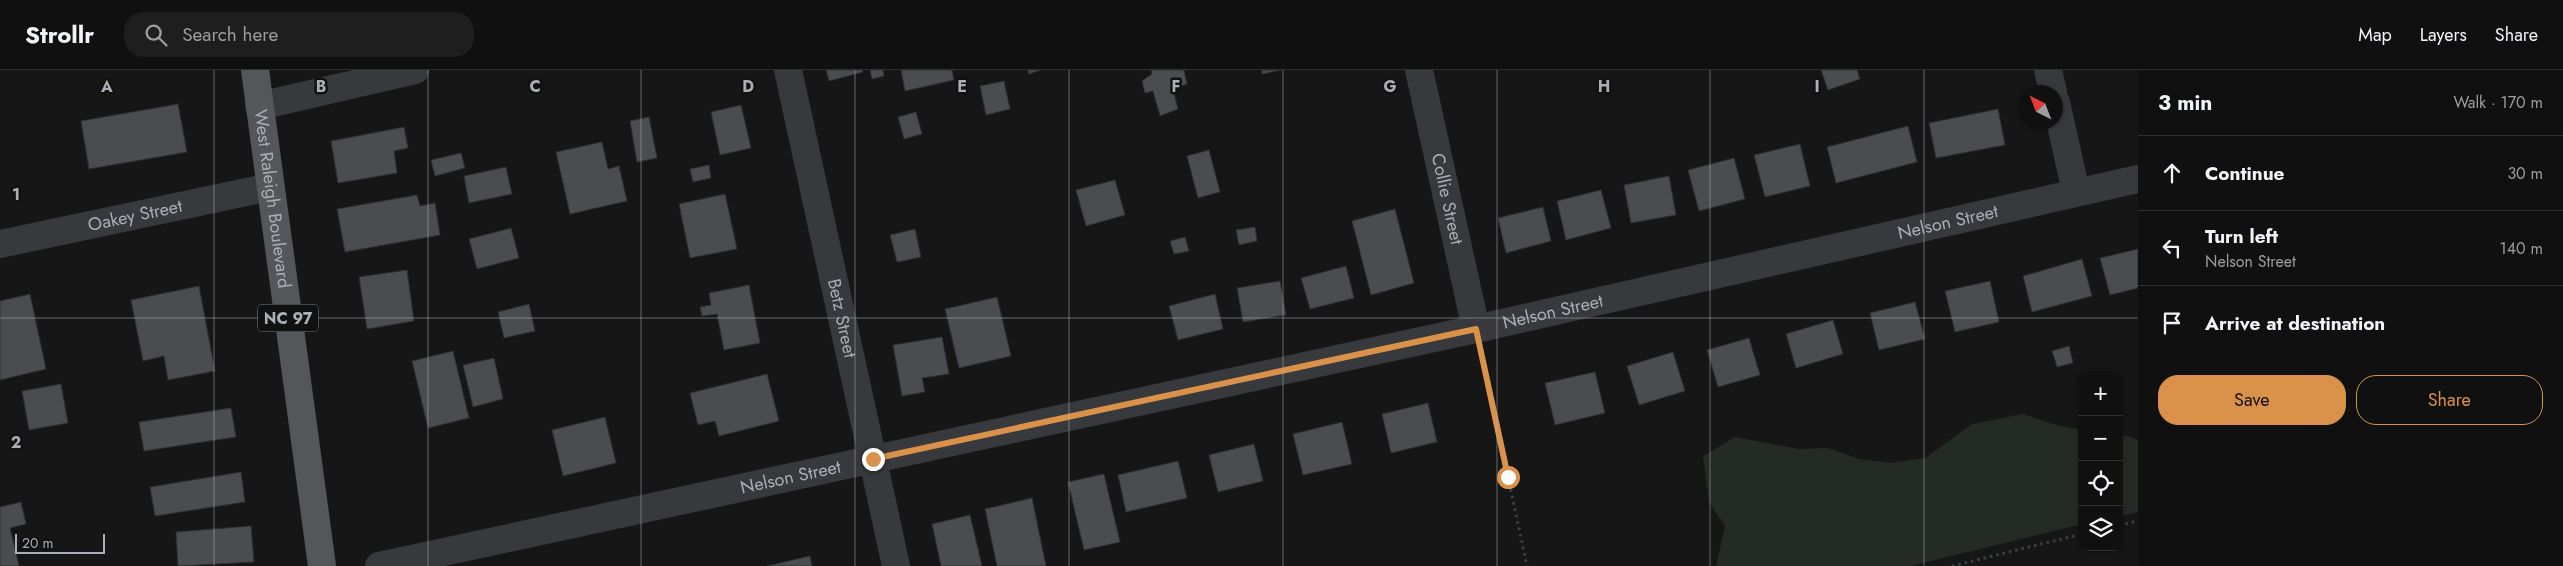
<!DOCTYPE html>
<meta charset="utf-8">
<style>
body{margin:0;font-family:Jost,sans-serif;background:#1e1e1f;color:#f1f3f6}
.controls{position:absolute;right:15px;bottom:15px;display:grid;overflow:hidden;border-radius:10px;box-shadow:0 1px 4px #0004}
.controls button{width:45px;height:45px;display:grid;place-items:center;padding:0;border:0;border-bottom:1px solid #303031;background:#101011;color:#f1f3f6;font:25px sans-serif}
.compass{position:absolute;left:2018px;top:15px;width:45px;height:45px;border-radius:50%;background:#101011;box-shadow:0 1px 4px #0004;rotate:318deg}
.scale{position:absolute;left:15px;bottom:12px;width:90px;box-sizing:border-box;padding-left:5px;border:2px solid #a9afb5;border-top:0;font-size:14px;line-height:18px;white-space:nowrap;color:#a9afb5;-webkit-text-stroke:4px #111112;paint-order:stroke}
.stop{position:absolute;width:15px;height:15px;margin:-11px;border:4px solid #da924a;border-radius:50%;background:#fff}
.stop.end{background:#da924a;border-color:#fff;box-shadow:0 1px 5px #0008}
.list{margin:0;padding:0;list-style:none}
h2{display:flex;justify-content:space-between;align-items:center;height:65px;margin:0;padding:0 20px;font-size:21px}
h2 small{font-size:16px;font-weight:400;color:#9c9d9f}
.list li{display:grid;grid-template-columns:32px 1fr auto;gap:15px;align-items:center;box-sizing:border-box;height:75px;padding:0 20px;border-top:1px solid #303031}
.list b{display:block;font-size:19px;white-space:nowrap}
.list p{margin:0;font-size:16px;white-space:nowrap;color:#9c9d9f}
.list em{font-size:16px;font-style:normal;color:#9c9d9f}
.actions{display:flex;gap:10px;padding:15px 20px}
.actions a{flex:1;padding:11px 0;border:1px solid #da924a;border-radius:20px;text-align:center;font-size:18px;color:#da924a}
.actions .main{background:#da924a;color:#111}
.icon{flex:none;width:28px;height:28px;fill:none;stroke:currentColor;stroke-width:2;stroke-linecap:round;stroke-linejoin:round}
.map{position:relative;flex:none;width:2138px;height:496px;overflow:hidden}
header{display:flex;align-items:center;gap:30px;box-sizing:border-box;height:70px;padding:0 25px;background:#101011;border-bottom:1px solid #303031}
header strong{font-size:24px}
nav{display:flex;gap:28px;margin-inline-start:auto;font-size:18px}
.search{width:350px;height:45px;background:#1e1e1f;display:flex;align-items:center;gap:12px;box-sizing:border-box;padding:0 18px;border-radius:20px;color:#9c9d9f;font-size:19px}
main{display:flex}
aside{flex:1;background:#101011}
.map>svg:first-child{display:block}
</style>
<header>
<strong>Strollr</strong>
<div class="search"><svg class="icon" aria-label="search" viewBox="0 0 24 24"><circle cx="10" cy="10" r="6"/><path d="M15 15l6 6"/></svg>Search here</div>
<nav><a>Map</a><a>Layers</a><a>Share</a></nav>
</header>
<main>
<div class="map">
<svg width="2138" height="496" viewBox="0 0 2138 496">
<rect width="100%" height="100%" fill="#161617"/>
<!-- green -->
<path fill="#242b24" d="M 2023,344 L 2056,355 L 2082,360 L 2082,454 L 1911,496 L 1716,496 L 1725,456 L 1709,432 L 1703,386 L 1735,367 L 1799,379 L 1828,378 L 1859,389 L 1891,393 L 1925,388 L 1972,354 Z
M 2119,363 L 2138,370 L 2138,442 L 2119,446 Z"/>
<!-- building -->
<path fill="#4a4c4f" stroke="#303033" d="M 826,0 L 862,0 L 863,2 L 829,11 Z
M 870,0 L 883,0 L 884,6 L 872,9 Z
M 901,0 L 952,0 L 954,10 L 905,21 Z
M 1028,0 L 1041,0 L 1029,4 Z
M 1151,0 L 1184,0 L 1187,14 L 1173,19 L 1178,39 L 1160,46 L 1153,21 L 1145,23 L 1142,11 L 1152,4 Z
M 1262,0 L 1281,0 L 1262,4 Z
M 1821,0 L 1857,0 L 1860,9 L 1828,20 Z
M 1004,11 L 1010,39 L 986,45 L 980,16 Z
M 178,34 L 187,82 L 89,99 L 81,51 Z
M 741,35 L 751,78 L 720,85 L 711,42 Z
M 1998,39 L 2005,75 L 1936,88 L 1929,53 Z
M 916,42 L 922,64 L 904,69 L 898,47 Z
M 649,47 L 657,88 L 637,92 L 630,51 Z
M 1908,56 L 1917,92 L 1836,113 L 1827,77 Z
M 404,57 L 408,78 L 394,81 L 397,103 L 338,113 L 331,71 Z
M 602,72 L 608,99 L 619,96 L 627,131 L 570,144 L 556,82 Z
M 1800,74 L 1810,116 L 1765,127 L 1754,85 Z
M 1209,80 L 1220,122 L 1198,128 L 1187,86 Z
M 461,83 L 465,98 L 435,106 L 431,90 Z
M 1734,88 L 1745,129 L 1699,141 L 1688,100 Z
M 709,95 L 711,108 L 693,112 L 690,99 Z
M 506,97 L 512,124 L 469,133 L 464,106 Z
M 1669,106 L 1676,145 L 1631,153 L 1624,115 Z
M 1115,110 L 1125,145 L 1086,156 L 1076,120 Z
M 1601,120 L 1611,158 L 1566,170 L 1557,131 Z
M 725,124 L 737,179 L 690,188 L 679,134 Z
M 417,125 L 420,136 L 435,133 L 440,165 L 345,182 L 337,139 Z
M 1543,137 L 1551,171 L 1506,183 L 1498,148 Z
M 1395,139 L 1414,213 L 1371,225 L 1352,151 Z
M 1255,157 L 1257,171 L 1239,175 L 1236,160 Z
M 511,158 L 519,188 L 477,199 L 469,169 Z
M 915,159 L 921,187 L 897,192 L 890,165 Z
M 1185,167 L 1189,181 L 1174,184 L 1170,171 Z
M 2138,179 L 2138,218 L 2110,225 L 2100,188 Z
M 2082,189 L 2092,226 L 2032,242 L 2023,206 Z
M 1346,196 L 1354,228 L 1310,239 L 1301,208 Z
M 407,200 L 414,251 L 367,259 L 359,207 Z
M 1280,211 L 1286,245 L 1243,252 L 1237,218 Z
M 1990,211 L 1999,252 L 1955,262 L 1945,221 Z
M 749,215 L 760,273 L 724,280 L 717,244 L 702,246 L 700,237 L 711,235 L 709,223 Z
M 199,216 L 215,301 L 168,310 L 164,286 L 143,291 L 131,230 Z
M 30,224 L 46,299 L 0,310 L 0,231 Z
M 1215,224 L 1223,259 L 1178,270 L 1169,236 Z
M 997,227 L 1011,286 L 959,298 L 945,239 Z
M 1915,232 L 1925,269 L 1879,280 L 1870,243 Z
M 529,234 L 535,261 L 504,268 L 498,242 Z
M 1833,250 L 1843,284 L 1796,298 L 1786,264 Z
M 942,267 L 949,304 L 922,308 L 925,322 L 902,326 L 893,275 Z
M 1749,268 L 1760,305 L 1718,317 L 1707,280 Z
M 2069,276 L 2073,293 L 2057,297 L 2052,281 Z
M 453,281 L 469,348 L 428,358 L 412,291 Z
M 1673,282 L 1685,321 L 1639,335 L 1627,296 Z
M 494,288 L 503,329 L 473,337 L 463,295 Z
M 1595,302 L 1605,343 L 1555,355 L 1545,313 Z
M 767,304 L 779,351 L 719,366 L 715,351 L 698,355 L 690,323 Z
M 61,314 L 68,353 L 29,360 L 22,321 Z
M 1428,333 L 1437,372 L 1391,383 L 1382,344 Z
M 231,338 L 236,367 L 144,381 L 139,352 Z
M 605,347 L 616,393 L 563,406 L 552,360 Z
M 1342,352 L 1352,394 L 1303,405 L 1293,364 Z
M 1254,374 L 1263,411 L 1218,422 L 1209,385 Z
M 1178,391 L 1187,428 L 1126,442 L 1118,405 Z
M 241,402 L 245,432 L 155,446 L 150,417 Z
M 1104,404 L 1120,472 L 1084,480 L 1068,412 Z
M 1032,428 L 1046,496 L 997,496 L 985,439 Z
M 21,432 L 26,454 L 10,458 L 19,496 L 0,496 L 0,437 Z
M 970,445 L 982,496 L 941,496 L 932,454 Z
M 251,456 L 254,492 L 178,496 L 176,462 Z
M 810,486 L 812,496 L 767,496 Z"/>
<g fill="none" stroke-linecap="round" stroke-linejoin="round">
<!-- path -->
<path stroke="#3d4042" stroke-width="3" stroke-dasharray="2.5 4" stroke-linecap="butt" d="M 1482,286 L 1527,496
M 2119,455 L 2138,451
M 1952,496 L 2082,464"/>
<!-- minor -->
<g stroke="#37393c" stroke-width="28">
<path id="s1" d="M 788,0 L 896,496"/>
<path id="s2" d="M 1419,0 L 1476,259"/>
<path d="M 2048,0 L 2053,22"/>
<path d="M 2056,32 L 2076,122"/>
<path d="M 259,36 L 415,0"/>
<path id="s3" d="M 0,174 L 270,117"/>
<path id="s4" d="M 379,496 L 1476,259 L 2138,109"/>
</g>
<!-- major -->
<path stroke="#54565a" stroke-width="28" id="s5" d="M 255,0 L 322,496"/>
</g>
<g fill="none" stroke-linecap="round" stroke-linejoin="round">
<!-- route -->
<path stroke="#da924a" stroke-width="6" d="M 873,389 L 1476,259 L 1508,407"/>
</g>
<!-- grid -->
<path fill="none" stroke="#a9afb5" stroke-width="1" stroke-opacity="0.55" d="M 214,0 L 214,496M 428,0 L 428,496M 641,0 L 641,496M 855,0 L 855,496M 1069,0 L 1069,496M 1283,0 L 1283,496M 1497,0 L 1497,496M 1710,0 L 1710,496M 1924,0 L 1924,496M 0,248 L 2138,248"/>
<g text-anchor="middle" stroke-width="5" stroke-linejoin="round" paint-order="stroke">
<!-- shield labels -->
<rect fill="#111112" stroke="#7b8084" stroke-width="1" x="258" y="234.5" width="60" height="27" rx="4"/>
<g font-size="16" font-weight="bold" fill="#a9afb5">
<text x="288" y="254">NC 97</text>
</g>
<!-- street labels -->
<g font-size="18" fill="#a9afb5" stroke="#111112">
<text dy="6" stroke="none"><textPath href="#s5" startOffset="130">West Raleigh Boulevard</textPath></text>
<text dy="6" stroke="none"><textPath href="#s2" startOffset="132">Collie Street</textPath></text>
<text dy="6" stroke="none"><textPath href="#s3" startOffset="138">Oakey Street</textPath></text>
<text dy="6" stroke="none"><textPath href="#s4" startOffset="1606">Nelson Street</textPath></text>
<text dy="6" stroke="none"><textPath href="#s4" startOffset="1201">Nelson Street</textPath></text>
<text dy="6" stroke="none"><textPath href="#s1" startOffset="254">Betz Street</textPath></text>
<text dy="6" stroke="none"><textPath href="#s4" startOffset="421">Nelson Street</textPath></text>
</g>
</g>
<g font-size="16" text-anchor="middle" font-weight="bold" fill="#a9afb5" stroke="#111112" stroke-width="5" stroke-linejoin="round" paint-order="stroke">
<text x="107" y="22">A</text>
<text x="321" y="22">B</text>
<text x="535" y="22">C</text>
<text x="748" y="22">D</text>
<text x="962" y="22">E</text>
<text x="1176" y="22">F</text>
<text x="1390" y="22">G</text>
<text x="1604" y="22">H</text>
<text x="1817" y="22">I</text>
<text x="16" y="130">1</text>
<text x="16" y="378">2</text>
</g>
</svg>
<div class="controls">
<button>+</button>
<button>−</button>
<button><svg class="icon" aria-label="locate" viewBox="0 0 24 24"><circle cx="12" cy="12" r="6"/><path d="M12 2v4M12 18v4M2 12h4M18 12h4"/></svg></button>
<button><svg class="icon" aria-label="layers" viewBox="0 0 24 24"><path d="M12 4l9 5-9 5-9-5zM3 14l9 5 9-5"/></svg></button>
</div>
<svg class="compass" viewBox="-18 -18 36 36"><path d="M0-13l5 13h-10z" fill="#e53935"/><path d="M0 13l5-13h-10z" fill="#9c9d9f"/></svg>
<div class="scale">20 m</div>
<div class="stop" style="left:1508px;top:407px"></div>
<div class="stop end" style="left:873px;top:389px"></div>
</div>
<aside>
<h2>3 min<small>Walk · 170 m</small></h2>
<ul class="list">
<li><svg class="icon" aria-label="ahead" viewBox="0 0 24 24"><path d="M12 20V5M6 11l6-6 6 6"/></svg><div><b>Continue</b></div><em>30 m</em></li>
<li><svg class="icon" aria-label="left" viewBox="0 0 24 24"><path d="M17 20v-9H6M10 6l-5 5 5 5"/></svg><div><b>Turn left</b><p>Nelson Street</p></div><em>140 m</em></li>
<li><svg class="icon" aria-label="arrive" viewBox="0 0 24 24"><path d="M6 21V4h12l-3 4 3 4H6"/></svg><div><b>Arrive at destination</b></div></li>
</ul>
<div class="actions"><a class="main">Save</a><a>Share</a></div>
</aside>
</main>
